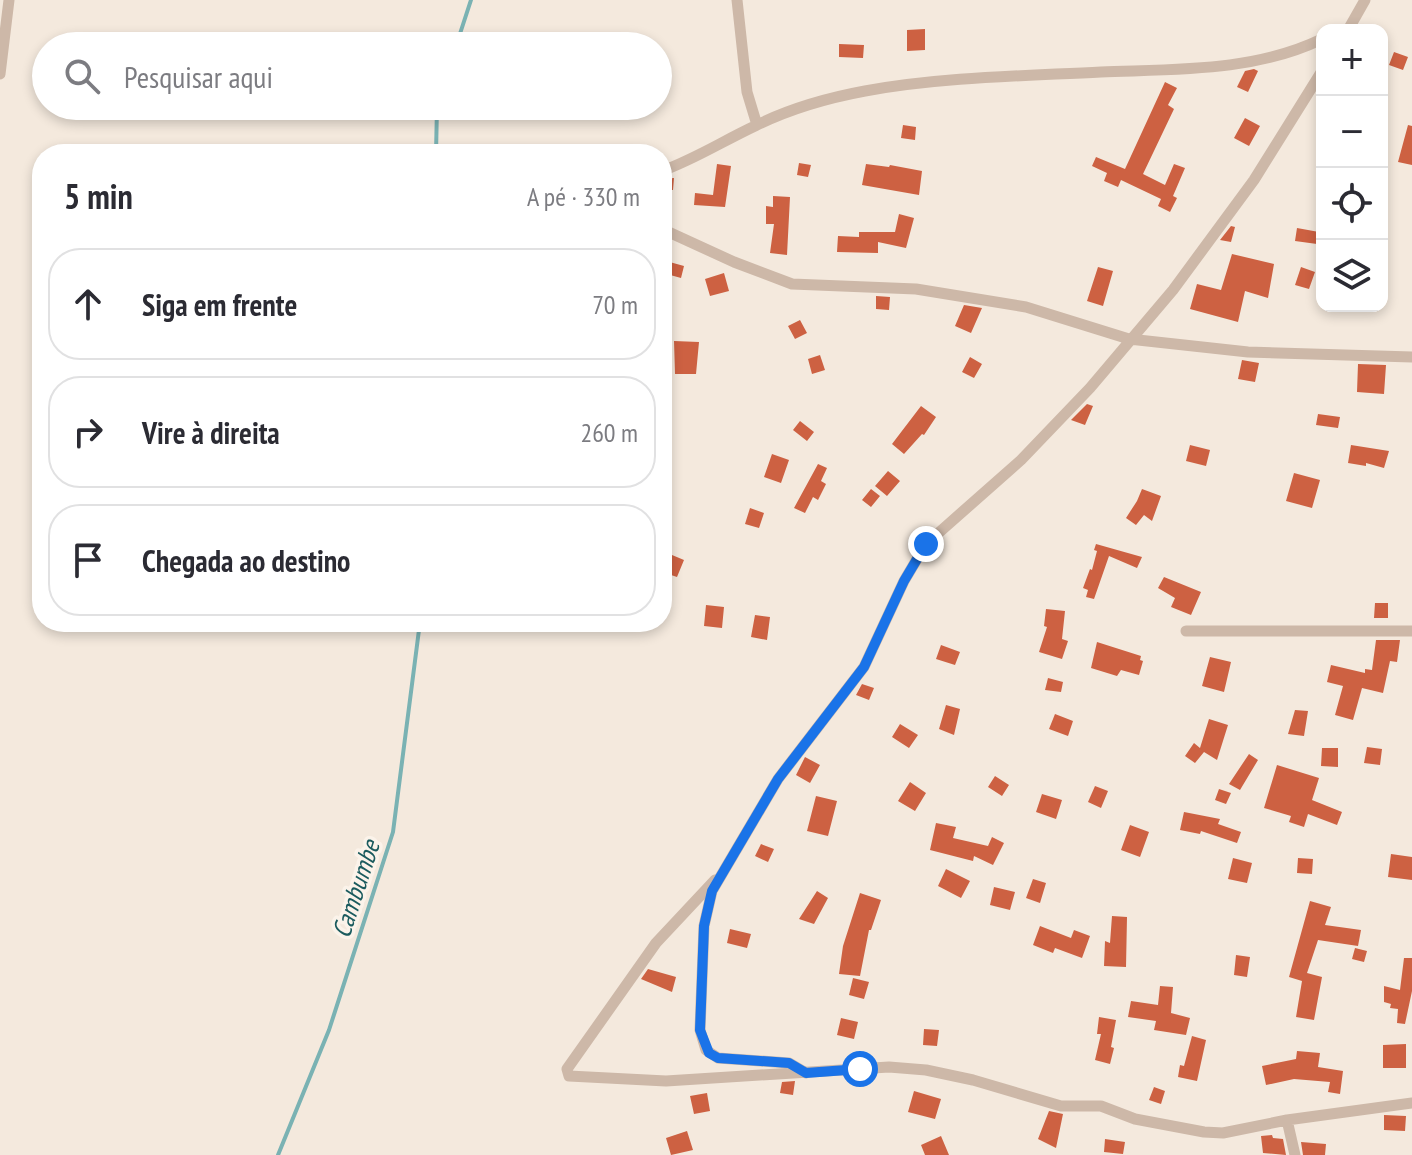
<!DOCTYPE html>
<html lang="pt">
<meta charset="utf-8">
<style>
body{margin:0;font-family:"PT Sans Narrow",sans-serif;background:#f7f7f7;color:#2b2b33}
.controls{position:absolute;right:24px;top:24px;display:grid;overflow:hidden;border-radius:16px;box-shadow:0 4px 12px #0003}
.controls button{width:72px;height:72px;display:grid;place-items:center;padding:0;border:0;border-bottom:2px solid #e1e1e2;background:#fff;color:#2b2b33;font:40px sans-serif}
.stop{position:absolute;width:24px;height:24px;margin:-18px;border:6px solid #1a73e8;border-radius:50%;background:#fff}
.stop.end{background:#1a73e8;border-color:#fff;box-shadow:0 2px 8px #0008}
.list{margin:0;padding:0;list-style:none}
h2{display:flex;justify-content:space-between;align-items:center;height:104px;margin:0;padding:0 32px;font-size:34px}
h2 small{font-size:26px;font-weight:400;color:#7c7c81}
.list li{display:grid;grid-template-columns:52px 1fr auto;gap:24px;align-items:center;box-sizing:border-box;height:112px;margin:0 16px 16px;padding:0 16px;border:2px solid #e1e1e2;border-radius:32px}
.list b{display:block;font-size:30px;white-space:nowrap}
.list em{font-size:26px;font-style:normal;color:#7c7c81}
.icon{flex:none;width:44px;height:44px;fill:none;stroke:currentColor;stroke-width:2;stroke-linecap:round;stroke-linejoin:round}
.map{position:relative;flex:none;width:1412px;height:1155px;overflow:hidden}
.search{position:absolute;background:#fff;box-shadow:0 4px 12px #0003;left:32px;top:32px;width:640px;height:88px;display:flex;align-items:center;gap:20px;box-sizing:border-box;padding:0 28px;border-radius:44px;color:#7c7c81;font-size:30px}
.panel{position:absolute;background:#fff;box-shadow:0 4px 12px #0003;left:32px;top:144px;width:640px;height:488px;border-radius:32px}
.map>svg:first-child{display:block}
</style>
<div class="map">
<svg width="1412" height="1155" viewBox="0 0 1412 1155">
<rect width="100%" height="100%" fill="#f4e9dd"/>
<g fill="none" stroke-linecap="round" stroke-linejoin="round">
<!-- stream -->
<path stroke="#7ab2b3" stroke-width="4" d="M 456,46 L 471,0
M 436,154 L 437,106
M 278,1155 L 329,1030 L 393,832 L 420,622"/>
</g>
<!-- building -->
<path fill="#cd6142" d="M 925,29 L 925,50 L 907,51 L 907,30 Z
M 839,44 L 864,45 L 863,58 L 839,57 Z
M 1394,52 L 1408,57 L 1403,70 L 1389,65 Z
M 1254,69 L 1258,71 L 1248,92 L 1237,87 L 1245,71 Z
M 1165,82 L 1177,88 L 1168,105 L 1174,109 L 1143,174 L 1165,185 L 1174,164 L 1185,168 L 1173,196 L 1177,198 L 1170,212 L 1158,206 L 1161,199 L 1121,180 L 1118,187 L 1104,181 L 1107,173 L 1092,166 L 1096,157 L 1125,169 Z
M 1245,118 L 1260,126 L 1249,146 L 1234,138 Z
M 903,125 L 916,127 L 915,140 L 901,138 Z
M 1408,125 L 1412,126 L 1412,165 L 1398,162 Z
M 799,163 L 811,165 L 808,177 L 797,175 Z
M 717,164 L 731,166 L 725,207 L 694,205 L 695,193 L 713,195 Z
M 866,164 L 889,167 L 890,165 L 922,171 L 919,195 L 862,185 Z
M 674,178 L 673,190 L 662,190 L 662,179 Z
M 773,196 L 790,197 L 787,255 L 770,253 L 774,224 L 766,224 L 766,206 L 773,207 Z
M 899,214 L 914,218 L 906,248 L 878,242 L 878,253 L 837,252 L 838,236 L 859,237 L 859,232 L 895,232 Z
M 1231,226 L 1235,227 L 1231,242 L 1220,240 Z
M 1297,228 L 1319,232 L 1317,244 L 1295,241 Z
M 1232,254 L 1274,264 L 1268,298 L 1245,291 L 1238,322 L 1190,309 L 1197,284 L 1221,290 Z
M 666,261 L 684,266 L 681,278 L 663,273 Z
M 1098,267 L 1113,271 L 1103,306 L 1087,301 Z
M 1301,267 L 1315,272 L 1309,289 L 1295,285 Z
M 724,273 L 729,291 L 710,296 L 705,279 Z
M 876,296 L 890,297 L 889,310 L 876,309 Z
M 964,305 L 982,308 L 971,333 L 955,326 Z
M 800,320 L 807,333 L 795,339 L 788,326 Z
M 674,341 L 699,342 L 696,374 L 675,374 Z
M 820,355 L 825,370 L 812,374 L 808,359 Z
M 970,357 L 982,364 L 974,378 L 962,372 Z
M 1242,360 L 1259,363 L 1255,382 L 1238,379 Z
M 1358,364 L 1386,365 L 1384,394 L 1357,392 Z
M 1087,404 L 1093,406 L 1085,425 L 1071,420 Z
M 921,406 L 936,417 L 924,435 L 922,434 L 904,454 L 892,444 Z
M 1318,414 L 1340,417 L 1338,428 L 1316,425 Z
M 800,421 L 814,432 L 807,441 L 793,430 Z
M 1190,445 L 1210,450 L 1206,466 L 1186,461 Z
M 1351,445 L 1389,451 L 1384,468 L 1366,463 L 1366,466 L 1348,463 Z
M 772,454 L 789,460 L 781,483 L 764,477 Z
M 818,464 L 827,468 L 821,481 L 826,484 L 818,500 L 813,497 L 805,513 L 794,508 Z
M 888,471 L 900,481 L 887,496 L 875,486 Z
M 1294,473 L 1320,480 L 1312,508 L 1286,501 Z
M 871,489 L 880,496 L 871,507 L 862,500 Z
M 1142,489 L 1161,496 L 1152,521 L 1144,515 L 1136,525 L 1126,518 L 1137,501 Z
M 750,508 L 764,513 L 759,528 L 745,524 Z
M 1096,544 L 1142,557 L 1137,568 L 1109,556 L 1094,599 L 1086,597 L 1088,590 L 1083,588 L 1090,569 L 1092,570 L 1097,551 L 1094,550 Z
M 672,555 L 684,560 L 677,577 L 665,573 Z
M 1164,577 L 1201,592 L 1191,615 L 1171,607 L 1175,598 L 1158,588 Z
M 1375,603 L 1388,603 L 1388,618 L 1374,618 Z
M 706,605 L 724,607 L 722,628 L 704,626 Z
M 1046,609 L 1065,611 L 1062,639 L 1068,641 L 1062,659 L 1039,652 L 1047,627 L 1044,626 Z
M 755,615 L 770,617 L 767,640 L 751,637 Z
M 1376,640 L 1400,640 L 1397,662 L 1390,661 L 1383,693 L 1362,688 L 1353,720 L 1335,715 L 1343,686 L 1327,682 L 1331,665 L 1365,673 L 1365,669 L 1372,670 Z
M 1097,642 L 1141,656 L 1140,660 L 1143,661 L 1139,675 L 1121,670 L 1117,676 L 1091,668 Z
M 941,645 L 960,652 L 955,665 L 936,659 Z
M 1210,657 L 1231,662 L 1224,692 L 1202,686 Z
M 1048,678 L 1063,682 L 1061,692 L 1045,690 Z
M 862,684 L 874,688 L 869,700 L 856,695 Z
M 946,705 L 960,709 L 954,735 L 939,729 Z
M 1295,710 L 1308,711 L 1304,736 L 1288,734 Z
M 1055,714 L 1073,721 L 1068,736 L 1049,729 Z
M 1209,719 L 1228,725 L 1217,760 L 1204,752 L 1195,763 L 1185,756 L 1194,743 L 1200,748 Z
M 900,724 L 918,735 L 909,748 L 892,737 Z
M 1367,747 L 1382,749 L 1380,765 L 1364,763 Z
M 1322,748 L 1338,748 L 1338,767 L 1321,766 Z
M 1249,754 L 1258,760 L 1240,790 L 1229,784 Z
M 805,757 L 820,765 L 810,783 L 796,775 Z
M 1277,765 L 1319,778 L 1312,800 L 1342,812 L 1337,825 L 1308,814 L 1304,827 L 1289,822 L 1291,816 L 1264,808 Z
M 995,776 L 1009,785 L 1002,796 L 988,787 Z
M 910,782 L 926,793 L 915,811 L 898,801 Z
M 1095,786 L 1108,791 L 1101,808 L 1088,802 Z
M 1219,789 L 1231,793 L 1226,804 L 1215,800 Z
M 1042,794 L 1062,800 L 1056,819 L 1036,812 Z
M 816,796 L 837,801 L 828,836 L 807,831 Z
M 1184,812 L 1220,819 L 1218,824 L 1241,832 L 1237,843 L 1201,831 L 1200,834 L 1180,830 Z
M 936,823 L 956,827 L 953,838 L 988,846 L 992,837 L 1004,843 L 993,865 L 974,856 L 973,861 L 930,850 Z
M 1130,825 L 1149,832 L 1140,857 L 1121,850 Z
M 761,844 L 774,849 L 768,862 L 755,856 Z
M 1391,854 L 1412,857 L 1412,880 L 1388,877 Z
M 1233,858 L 1252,863 L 1247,883 L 1228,879 Z
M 1298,858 L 1313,859 L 1312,874 L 1297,873 Z
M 946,869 L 970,881 L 961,898 L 938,886 Z
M 1033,879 L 1046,883 L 1040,903 L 1026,898 Z
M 994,887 L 1015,892 L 1010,910 L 990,905 Z
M 817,891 L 828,898 L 814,924 L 799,919 Z
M 860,893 L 881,900 L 871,930 L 869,930 L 860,976 L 839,974 L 843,946 Z
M 1310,901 L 1331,907 L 1325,925 L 1361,930 L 1358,946 L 1318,940 L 1307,973 L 1322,977 L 1314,1020 L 1296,1017 L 1302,981 L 1289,977 Z
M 1112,916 L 1127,917 L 1126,967 L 1104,966 L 1105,941 L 1110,943 Z
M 1040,926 L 1071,938 L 1074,930 L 1090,936 L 1082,958 L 1055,948 L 1053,953 L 1033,945 Z
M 730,929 L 751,934 L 747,948 L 727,943 Z
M 1355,948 L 1367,951 L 1364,962 L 1352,959 Z
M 1236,955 L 1250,957 L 1247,977 L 1234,975 Z
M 1404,958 L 1412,958 L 1412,991 L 1405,1024 L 1397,1023 L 1398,1009 L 1390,1008 L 1391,1004 L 1384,1002 L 1384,986 L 1400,990 Z
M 648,969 L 676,977 L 672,992 L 641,979 Z
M 853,978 L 869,982 L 864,999 L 849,995 Z
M 1160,986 L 1173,987 L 1171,1013 L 1190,1018 L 1186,1035 L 1154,1030 L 1156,1021 L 1128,1017 L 1131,1001 L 1158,1005 Z
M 1099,1017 L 1116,1020 L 1111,1047 L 1114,1048 L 1110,1064 L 1095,1060 L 1101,1034 L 1097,1034 Z
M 841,1018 L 858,1022 L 854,1039 L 837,1035 Z
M 924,1029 L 939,1030 L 937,1046 L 923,1045 Z
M 1192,1036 L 1206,1040 L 1197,1081 L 1178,1077 L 1180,1065 L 1184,1066 Z
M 1406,1044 L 1406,1068 L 1383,1068 L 1383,1045 Z
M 1297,1051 L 1320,1053 L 1318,1067 L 1343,1071 L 1340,1094 L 1328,1092 L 1330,1082 L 1294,1079 L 1266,1085 L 1262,1066 L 1296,1059 Z
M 795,1081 L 793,1095 L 780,1093 L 782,1082 Z
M 1154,1087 L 1165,1091 L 1161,1104 L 1149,1100 Z
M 914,1091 L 941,1099 L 935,1119 L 908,1112 Z
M 707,1093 L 710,1111 L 694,1114 L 690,1096 Z
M 1049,1111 L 1063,1114 L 1056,1148 L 1038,1139 Z
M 1384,1115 L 1406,1116 L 1405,1131 L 1384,1130 Z
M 687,1131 L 693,1150 L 671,1155 L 666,1138 Z
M 1272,1135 L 1273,1138 L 1283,1139 L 1286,1155 L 1263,1153 L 1261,1136 Z
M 941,1136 L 949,1155 L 925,1155 L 921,1145 Z
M 1105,1139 L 1125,1142 L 1123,1154 L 1104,1152 Z
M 1301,1142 L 1326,1144 L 1325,1155 L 1303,1155 Z"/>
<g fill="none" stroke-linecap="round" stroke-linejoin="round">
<!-- street -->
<path stroke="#cdb8a8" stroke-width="11" d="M 737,0 L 747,92 L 757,125
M 1348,30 L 1365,0
M 0,74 L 9,0
M 662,171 C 695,159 723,141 755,126 C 789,109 827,98 865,91 C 942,77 1023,76 1101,72 C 1175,69 1254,72 1322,39
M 662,229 L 734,262 L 792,284 L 916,289 L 1026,307 L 1129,339 L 1248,352 L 1412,357
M 1186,631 L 1412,631
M 715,880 L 656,943 L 567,1069 L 569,1076 L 666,1081 L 889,1067 L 926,1070 L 973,1080 L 1061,1106 L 1101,1106 L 1135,1119 L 1204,1132 L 1223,1133 L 1287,1120 L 1412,1103
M 806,1073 L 789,1063 L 718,1058 L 706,1050 L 700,1030 L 704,926 L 712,891 L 778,779 L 864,667 L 904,581 L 926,544 L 1021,460 L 1090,388 L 1173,290 L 1254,180 L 1322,71
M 1287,1120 L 1295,1155"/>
</g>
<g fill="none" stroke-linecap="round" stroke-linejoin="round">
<!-- route -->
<path stroke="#1a73e8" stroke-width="10" d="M 860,1069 L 806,1073 L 789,1063 L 718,1058 L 709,1053 L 700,1030 L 704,926 L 712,891 L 778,779 L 864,667 L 904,581 L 926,544"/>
</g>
<g text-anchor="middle" stroke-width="7" stroke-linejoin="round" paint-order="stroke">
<!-- water labels -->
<g font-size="26" font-style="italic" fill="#1b5b5e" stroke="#fbf3ea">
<text transform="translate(356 889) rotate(-72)" y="9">Cambumbe</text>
</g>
</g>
</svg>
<div class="controls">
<button>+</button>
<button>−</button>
<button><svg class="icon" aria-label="locate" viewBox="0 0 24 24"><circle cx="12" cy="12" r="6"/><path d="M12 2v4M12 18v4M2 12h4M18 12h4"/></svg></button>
<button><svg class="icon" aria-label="layers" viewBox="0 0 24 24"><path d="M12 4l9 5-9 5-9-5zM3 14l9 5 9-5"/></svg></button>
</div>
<div class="stop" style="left:860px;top:1069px"></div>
<div class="stop end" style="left:926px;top:544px"></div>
<div class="search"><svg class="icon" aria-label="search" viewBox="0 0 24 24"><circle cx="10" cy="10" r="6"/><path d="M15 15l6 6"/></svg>Pesquisar aqui</div>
<section class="panel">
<h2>5 min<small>A pé · 330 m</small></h2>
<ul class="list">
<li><svg class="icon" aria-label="ahead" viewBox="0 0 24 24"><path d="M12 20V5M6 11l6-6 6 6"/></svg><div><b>Siga em frente</b></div><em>70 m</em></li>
<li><svg class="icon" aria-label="right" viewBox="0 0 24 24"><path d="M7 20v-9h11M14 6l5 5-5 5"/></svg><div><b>Vire à direita</b></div><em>260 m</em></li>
<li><svg class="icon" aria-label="arrive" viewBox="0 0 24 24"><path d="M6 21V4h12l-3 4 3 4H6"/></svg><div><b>Chegada ao destino</b></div></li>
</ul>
</section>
</div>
